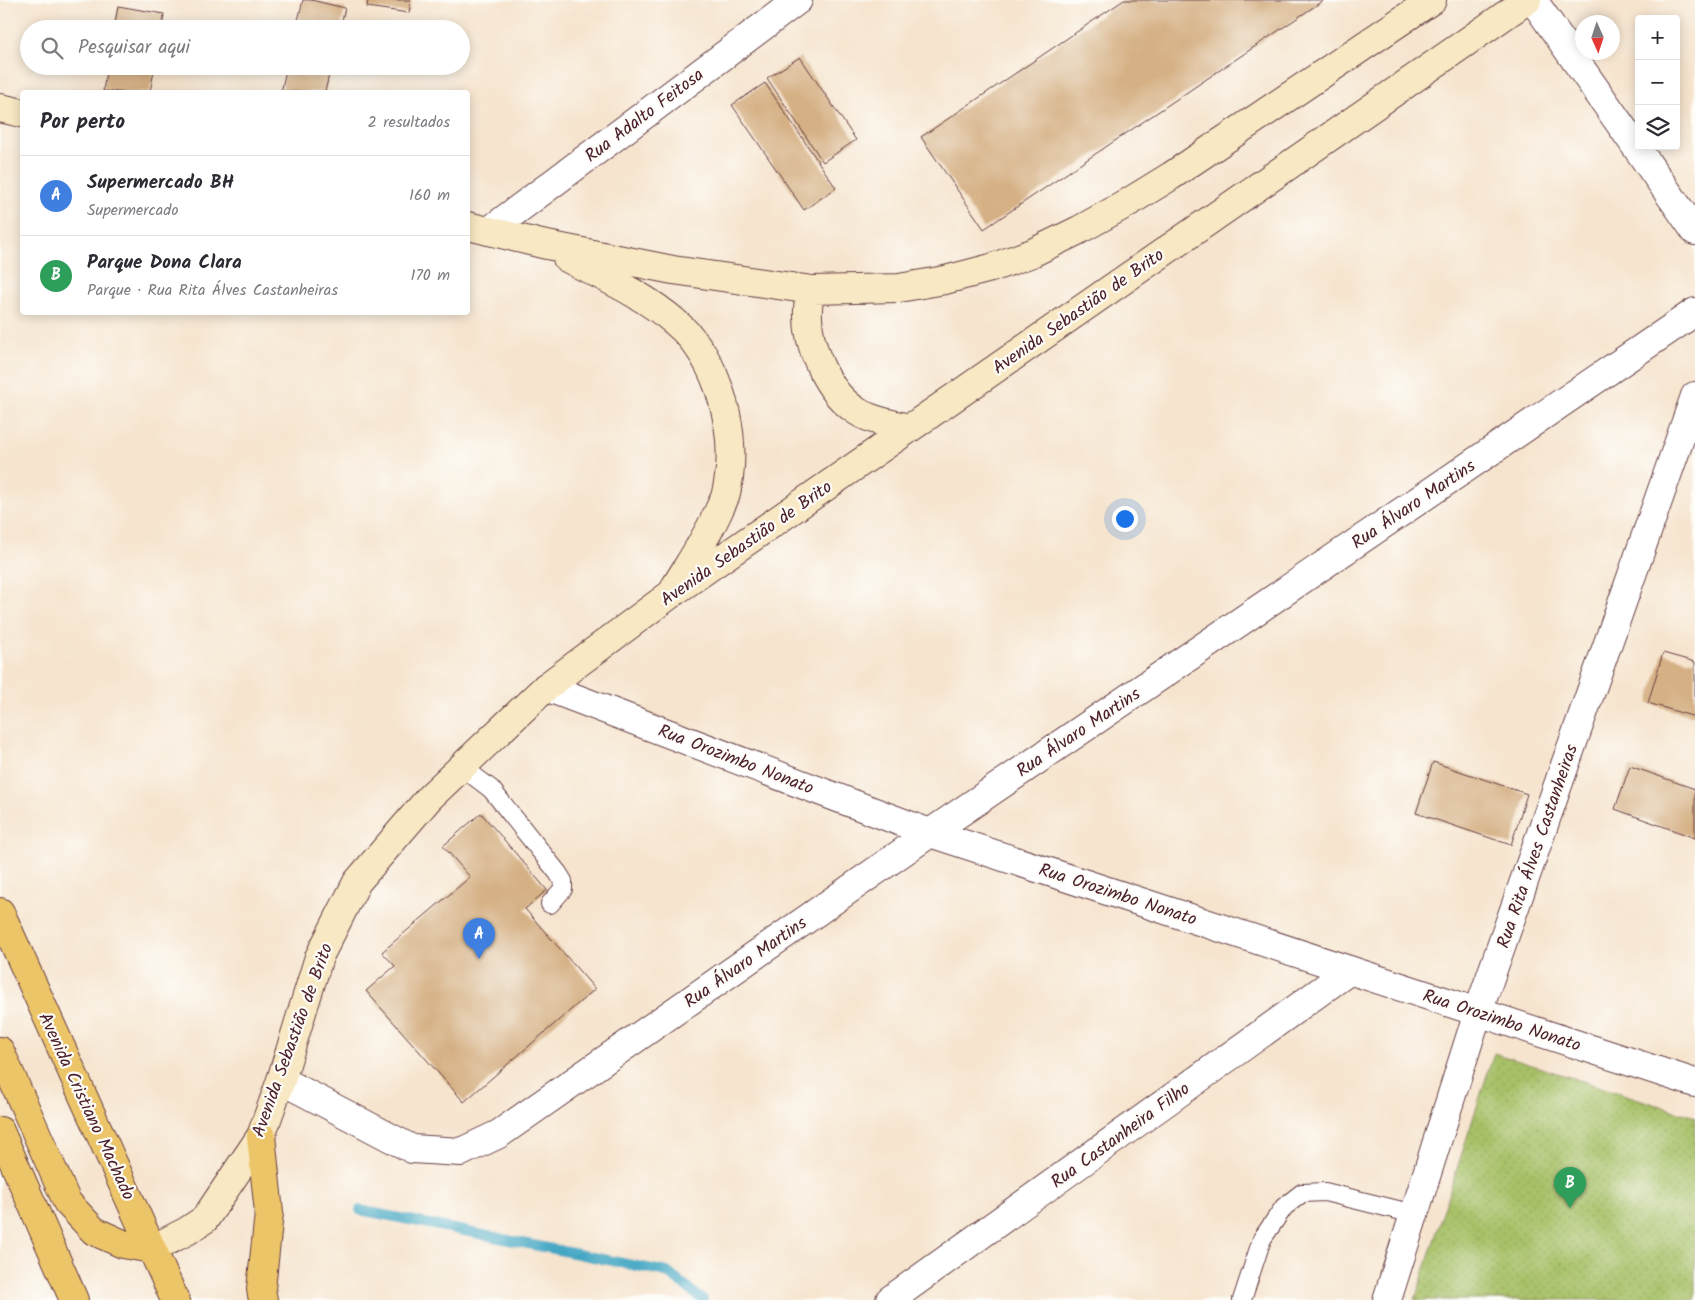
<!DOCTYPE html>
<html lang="pt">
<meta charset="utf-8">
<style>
body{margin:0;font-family:Kalam,sans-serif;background:#f2f2f3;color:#2b2b33}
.controls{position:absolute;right:15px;top:15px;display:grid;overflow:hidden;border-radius:5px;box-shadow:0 2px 12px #0003}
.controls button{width:45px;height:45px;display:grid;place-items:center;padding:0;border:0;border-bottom:1px solid #e1e1e2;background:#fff;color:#2b2b33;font:25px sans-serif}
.compass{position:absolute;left:1575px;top:15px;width:45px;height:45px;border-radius:50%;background:#fff;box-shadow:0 2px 12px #0003;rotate:177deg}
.you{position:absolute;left:1124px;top:518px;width:18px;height:18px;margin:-12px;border:4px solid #fff;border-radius:50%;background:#1a73e8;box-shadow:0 0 0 8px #1a73e833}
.badge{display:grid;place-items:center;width:32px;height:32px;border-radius:50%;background:#2563eb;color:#fff;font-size:16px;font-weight:700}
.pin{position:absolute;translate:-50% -41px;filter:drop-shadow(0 1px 2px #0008)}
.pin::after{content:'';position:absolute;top:26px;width:18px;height:15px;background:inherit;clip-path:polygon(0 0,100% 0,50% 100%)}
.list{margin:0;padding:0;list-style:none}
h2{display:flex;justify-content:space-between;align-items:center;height:65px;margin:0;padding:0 20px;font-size:21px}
h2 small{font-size:16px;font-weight:400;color:#7c7c81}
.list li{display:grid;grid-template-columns:32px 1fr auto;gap:15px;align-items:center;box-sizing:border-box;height:80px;padding:0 20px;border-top:1px solid #e1e1e2}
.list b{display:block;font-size:19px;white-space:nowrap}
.list p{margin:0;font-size:16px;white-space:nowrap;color:#7c7c81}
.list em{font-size:16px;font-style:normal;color:#7c7c81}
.icon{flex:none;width:28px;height:28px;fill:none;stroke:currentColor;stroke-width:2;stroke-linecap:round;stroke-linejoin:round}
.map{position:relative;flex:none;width:1695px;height:1300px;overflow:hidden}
.search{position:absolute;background:#fff;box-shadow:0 2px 12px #0003;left:20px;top:20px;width:450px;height:55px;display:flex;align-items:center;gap:12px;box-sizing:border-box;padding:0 18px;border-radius:28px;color:#7c7c81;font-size:19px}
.panel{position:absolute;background:#fff;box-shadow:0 2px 12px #0003;left:20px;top:90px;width:450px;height:225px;border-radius:5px}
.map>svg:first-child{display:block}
</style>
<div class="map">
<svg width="1695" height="1300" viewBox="0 0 1695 1300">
<defs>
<pattern id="park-dots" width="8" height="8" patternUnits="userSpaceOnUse" patternTransform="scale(1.25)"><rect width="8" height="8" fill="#a7c167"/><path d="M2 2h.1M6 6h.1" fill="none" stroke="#91a55a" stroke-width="1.8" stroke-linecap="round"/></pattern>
</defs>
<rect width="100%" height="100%" fill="#fdfcf7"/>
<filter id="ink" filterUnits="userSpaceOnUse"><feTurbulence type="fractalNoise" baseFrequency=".02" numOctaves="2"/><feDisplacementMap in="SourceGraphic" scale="10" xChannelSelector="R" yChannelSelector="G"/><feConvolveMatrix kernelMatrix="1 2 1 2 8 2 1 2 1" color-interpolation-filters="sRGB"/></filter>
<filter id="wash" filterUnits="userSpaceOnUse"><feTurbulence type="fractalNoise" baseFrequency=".0096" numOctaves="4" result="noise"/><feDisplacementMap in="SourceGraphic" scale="20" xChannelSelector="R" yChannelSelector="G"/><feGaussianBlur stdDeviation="1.12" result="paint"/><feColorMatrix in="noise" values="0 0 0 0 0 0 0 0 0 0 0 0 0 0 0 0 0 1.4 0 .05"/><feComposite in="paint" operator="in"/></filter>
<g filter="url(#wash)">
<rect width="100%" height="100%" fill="#f6e4ce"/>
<!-- park -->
<path fill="url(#park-dots)" stroke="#787049" d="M 1494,1053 L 1695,1117 L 1695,1300 L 1415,1300 Z"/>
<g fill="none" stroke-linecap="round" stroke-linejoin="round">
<!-- stream -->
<path stroke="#44a7c4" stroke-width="10" d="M 360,1210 L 667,1272 L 703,1300"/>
</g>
<g id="blocks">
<!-- building -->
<path fill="#d5b084" d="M 303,0 L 311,0 L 345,8 L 340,29 L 296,29 Z
M 368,0 L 411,0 L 409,13 L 367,7 Z
M 1124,0 L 1324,0 L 984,229 L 921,137 Z
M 118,6 L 164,14 L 162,29 L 114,29 Z
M 800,57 L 856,140 L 823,162 L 767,78 Z
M 107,66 L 155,66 L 150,92 L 112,92 L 103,91 Z
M 287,66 L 331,66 L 325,92 L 281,92 Z
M 765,83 L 836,188 L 804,210 L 732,105 Z
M 1663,653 L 1695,662 L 1695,717 L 1648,703 Z
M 1433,762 L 1527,794 L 1511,845 L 1416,813 Z
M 1630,766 L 1695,789 L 1695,838 L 1615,809 Z
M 481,813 L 547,890 L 525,909 L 595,989 L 464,1102 L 366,991 L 395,966 L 382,952 L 470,877 L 443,846 Z"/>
</g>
</g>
<g filter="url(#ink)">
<use href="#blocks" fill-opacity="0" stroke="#643d43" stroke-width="1"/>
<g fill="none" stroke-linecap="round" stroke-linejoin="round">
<defs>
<path id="lane" d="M 462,767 L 491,789 L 558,873 L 563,881 L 563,889 L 550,904
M 1242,1300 L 1262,1239 L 1284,1207 L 1302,1193 L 1325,1192 L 1414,1214"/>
<path id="street" d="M 1533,0 L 1695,231
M 489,231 L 798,0
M 546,687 L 930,833 L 1695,1083
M 281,1080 L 412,1149 L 461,1152 L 499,1134 L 930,833 L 1695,312
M 890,1300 L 1350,970
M 1387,1300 L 1478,1012 L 1695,396"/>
<path id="secondary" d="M 0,108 L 22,113
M 468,226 L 542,244 L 673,270 L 812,290 L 899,288 L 945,280 L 991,268 L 1032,253 L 1079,230 L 1124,205 L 1171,176 L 1432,0
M 567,258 C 603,277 644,295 675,322 C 720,359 740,437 726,493 C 725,499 721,505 719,510 C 707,537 690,562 675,587
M 812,290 C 810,296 808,303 808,309 C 806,345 827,393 858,412 C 873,421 892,424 909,428
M 152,1249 L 187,1231 L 205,1219 L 261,1136 L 281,1080 L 319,957 L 357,882 L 430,797 L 546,687 L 671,594 L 1527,0"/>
<path id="highway" d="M 0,912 L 175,1300
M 0,1051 L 67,1202 L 94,1231 L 123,1244 L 152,1249
M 0,1131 L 74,1300
M 261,1136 L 269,1213 L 261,1289 L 263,1300"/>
</defs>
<!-- lane casing -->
<use href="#lane" stroke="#643d43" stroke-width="20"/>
<!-- street casing -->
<use href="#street" stroke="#643d43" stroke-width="30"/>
<!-- secondary casing -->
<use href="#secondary" stroke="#643d43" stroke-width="30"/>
<!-- highway casing -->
<use href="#highway" stroke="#643d43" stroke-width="30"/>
<!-- lane -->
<use href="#lane" stroke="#fff" stroke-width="18"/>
<!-- street -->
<use href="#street" stroke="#fff" stroke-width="28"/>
<!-- secondary -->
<use href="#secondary" stroke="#f8e8c3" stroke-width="28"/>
<!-- highway -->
<use href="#highway" stroke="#edc569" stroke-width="28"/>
</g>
</g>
<g text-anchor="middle" stroke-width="4.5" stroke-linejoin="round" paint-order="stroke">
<!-- street labels -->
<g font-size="18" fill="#4a1f2b" stroke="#fdfcf7">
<text transform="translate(644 115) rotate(-37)" y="6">Rua Adalto Feitosa</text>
<text transform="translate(1078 311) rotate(-35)" y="6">Avenida Sebastião de Brito</text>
<text transform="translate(1413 504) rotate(-34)" y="6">Rua Álvaro Martins</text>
<text transform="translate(746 543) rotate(-35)" y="6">Avenida Sebastião de Brito</text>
<text transform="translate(1078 732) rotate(-34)" y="6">Rua Álvaro Martins</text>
<text transform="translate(736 759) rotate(21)" y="6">Rua Orozimbo Nonato</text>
<text transform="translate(1537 846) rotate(-71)" y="6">Rua Rita Álves Castanheiras</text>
<text transform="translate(1118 894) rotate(18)" y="6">Rua Orozimbo Nonato</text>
<text transform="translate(745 962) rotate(-35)" y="6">Rua Álvaro Martins</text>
<text transform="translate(1502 1020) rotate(18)" y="6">Rua Orozimbo Nonato</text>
<text transform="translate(292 1040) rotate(-70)" y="6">Avenida Sebastião de Brito</text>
<text transform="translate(87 1106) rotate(65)" y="6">Avenida Cristiano Machado</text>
<text transform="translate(1120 1135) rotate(-36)" y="6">Rua Castanheira Filho</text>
</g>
</g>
</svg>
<div class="controls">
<button>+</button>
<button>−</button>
<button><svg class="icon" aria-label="layers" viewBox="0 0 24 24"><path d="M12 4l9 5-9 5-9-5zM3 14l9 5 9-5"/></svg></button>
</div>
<svg class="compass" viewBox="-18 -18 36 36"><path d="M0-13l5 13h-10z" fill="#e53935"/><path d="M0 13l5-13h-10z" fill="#7c7c81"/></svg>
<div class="you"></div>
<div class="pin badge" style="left:479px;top:959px;background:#3f7fe0">A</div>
<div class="pin badge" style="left:1570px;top:1208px;background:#2e9e5b">B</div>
<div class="search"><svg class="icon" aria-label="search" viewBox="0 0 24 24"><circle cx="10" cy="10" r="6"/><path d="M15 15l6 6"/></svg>Pesquisar aqui</div>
<section class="panel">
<h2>Por perto<small>2 resultados</small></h2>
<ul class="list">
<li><span class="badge" style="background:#3f7fe0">A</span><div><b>Supermercado BH</b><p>Supermercado</p></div><em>160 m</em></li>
<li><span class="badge" style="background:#2e9e5b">B</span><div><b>Parque Dona Clara</b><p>Parque · Rua Rita Álves Castanheiras</p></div><em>170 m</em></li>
</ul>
</section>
</div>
